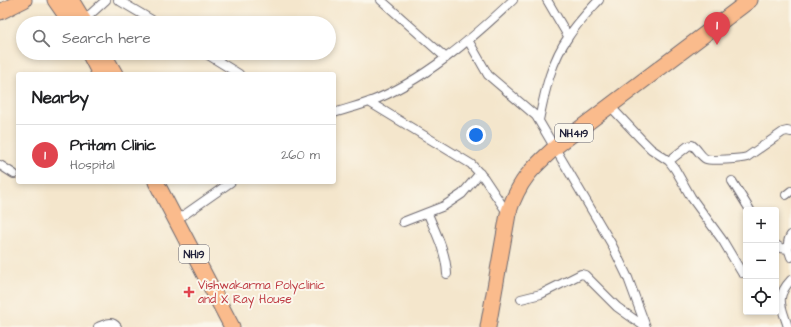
<!DOCTYPE html>
<meta charset="utf-8">
<style>
body{margin:0;font-family:"Architects Daughter",sans-serif;background:#f6f6f6;color:#202124}
.controls{position:absolute;right:12px;bottom:12px;display:grid;overflow:hidden;border-radius:4px;box-shadow:0 2px 6px #0003}
.controls button{width:36px;height:36px;display:grid;place-items:center;padding:0;border:0;border-bottom:1px solid #e0e0e0;background:#fff;color:#202124;font:20px sans-serif}
.you{position:absolute;left:476px;top:135px;width:14px;height:14px;margin:-10px;border:3px solid #fff;border-radius:50%;background:#1a73e8;box-shadow:0 0 0 6px #1a73e833}
.badge{display:grid;place-items:center;width:26px;height:26px;border-radius:50%;background:#b5179e;color:#fff;font-size:13px;font-weight:700}
.pin{position:absolute;translate:-50% -33px;filter:drop-shadow(0 1px 2px #0008)}
.pin::after{content:'';position:absolute;top:21px;width:14px;height:12px;background:inherit;clip-path:polygon(0 0,100% 0,50% 100%)}
.list{margin:0;padding:0;list-style:none}
h2{display:flex;justify-content:space-between;align-items:center;height:52px;margin:0;padding:0 16px;font-size:17px}
h2 small{font-size:13px;font-weight:400;color:#757577}
.list li{display:grid;grid-template-columns:26px 1fr auto;gap:12px;align-items:center;box-sizing:border-box;height:60px;padding:0 16px;border-top:1px solid #e0e0e0}
.list b{display:block;font-size:15px;white-space:nowrap}
.list p{margin:0;font-size:13px;white-space:nowrap;color:#757577}
.list em{font-size:13px;font-style:normal;color:#757577}
.icon{flex:none;width:22px;height:22px;fill:none;stroke:currentColor;stroke-width:2;stroke-linecap:round;stroke-linejoin:round}
.map{position:relative;flex:none;width:791px;height:327px;overflow:hidden}
.search{position:absolute;background:#fff;box-shadow:0 2px 6px #0003;left:16px;top:16px;width:320px;height:44px;display:flex;align-items:center;gap:10px;box-sizing:border-box;padding:0 14px;border-radius:22px;color:#757577;font-size:15px}
.panel{position:absolute;background:#fff;box-shadow:0 2px 6px #0003;left:16px;top:72px;width:320px;height:112px;border-radius:4px}
.map>svg:first-child{display:block}
</style>
<div class="map">
<svg width="791" height="327" viewBox="0 0 791 327">
<rect width="100%" height="100%" fill="#fbf7ec"/>
<filter id="ink" filterUnits="userSpaceOnUse"><feTurbulence type="fractalNoise" baseFrequency=".025" numOctaves="2"/><feDisplacementMap in="SourceGraphic" scale="8" xChannelSelector="R" yChannelSelector="G"/><feConvolveMatrix kernelMatrix="1 2 1 2 8 2 1 2 1" color-interpolation-filters="sRGB"/></filter>
<filter id="wash" filterUnits="userSpaceOnUse"><feTurbulence type="fractalNoise" baseFrequency=".012" numOctaves="4" result="noise"/><feDisplacementMap in="SourceGraphic" scale="16" xChannelSelector="R" yChannelSelector="G"/><feGaussianBlur stdDeviation="0.9" result="paint"/><feColorMatrix in="noise" values="0 0 0 0 0 0 0 0 0 0 0 0 0 0 0 0 0 1.4 0 .05"/><feComposite in="paint" operator="in"/></filter>
<g filter="url(#wash)">
<rect width="100%" height="100%" fill="#f4e6cc"/>
</g>
<g filter="url(#ink)">
<g fill="none" stroke-linecap="round" stroke-linejoin="round">
<defs>
<path id="street" d="M 118,0 L 157,23
M 381,0 L 446,58
M 547,0 L 568,36
M 84,20 L 106,0
M 468,40 L 488,75 L 536,116 L 611,243 L 628,278 L 646,327
M 205,53 L 239,74
M 369,102 L 471,164 L 484,178 L 508,214
M 610,106 L 641,139 L 651,149 L 669,161 L 675,169 L 691,197 L 723,241 L 742,273
M 334,113 C 346,109 358,106 369,102 C 422,82 472,39 513,0
M 539,120 C 545,91 551,61 569,36 C 577,23 588,12 599,0
M 669,161 L 688,146 L 692,145 C 698,149 700,156 706,159 C 710,161 741,159 747,157 L 783,132 L 787,131 L 791,132
M 0,165 L 14,174
M 732,181 L 750,210
M 786,195 L 791,191
M 428,214 C 436,233 446,252 447,274
M 184,215 L 231,182
M 403,222 L 444,206 L 462,194 L 480,173
M 791,235 C 786,242 788,249 791,257
M 776,245 L 781,248 L 788,249
M 521,299 L 541,294 L 581,274 L 585,275 L 617,307 L 645,327
M 98,327 C 105,324 112,320 117,327
M 788,327 C 782,307 774,298 791,280"/>
<path id="highway" d="M 55,0 L 71,23
M 71,0 L 85,23
M 0,12 L 24,0
M 89,53 L 100,74
M 103,53 L 115,74
M 156,182 L 232,327
M 488,327 L 508,214 C 519,180 532,168 558,145 L 750,0"/>
</defs>
<!-- street casing -->
<use href="#street" stroke="#6c676e" stroke-width="10"/>
<!-- highway casing -->
<use href="#highway" stroke="#6c676e" stroke-width="17"/>
<!-- street -->
<use href="#street" stroke="#fff" stroke-width="8"/>
<!-- highway -->
<use href="#highway" stroke="#fabb8c" stroke-width="15"/>
</g>
</g>
<!-- markers -->
<path fill="#e0444e" stroke="#fbf7ec" stroke-width="1.5" d="M187 286h4v4h4v4h-4v4h-4v-4h-4v-4h4z"/>
<g text-anchor="middle" stroke-width="4" stroke-linejoin="round" paint-order="stroke">
<!-- shield labels -->
<g fill="#fbf7ec" stroke="#636270" stroke-width="1">
<rect x="555" y="124" width="38" height="18" rx="3"/>
<rect x="179" y="245" width="30" height="18" rx="3"/>
</g>
<g font-size="11" font-weight="bold" fill="#22223b">
<text x="574" y="137">NH419</text>
<text x="194" y="258">NH19</text>
</g>
<!-- health labels -->
<g font-size="12" fill="#be3a42" stroke="#fbf7ec" text-anchor="start">
<text x="198" y="289">Vishwakarma Polyclinic<tspan x="198" dy="14">and X Ray House</tspan></text>
</g>
</g>
</svg>
<div class="controls">
<button>+</button>
<button>−</button>
<button><svg class="icon" aria-label="locate" viewBox="0 0 24 24"><circle cx="12" cy="12" r="6"/><path d="M12 2v4M12 18v4M2 12h4M18 12h4"/></svg></button>
</div>
<div class="you"></div>
<div class="pin badge" style="left:717px;top:45px;background:#e0444e">1</div>
<div class="search"><svg class="icon" aria-label="search" viewBox="0 0 24 24"><circle cx="10" cy="10" r="6"/><path d="M15 15l6 6"/></svg>Search here</div>
<section class="panel">
<h2>Nearby<small></small></h2>
<ul class="list">
<li><span class="badge" style="background:#e0444e">1</span><div><b>Pritam Clinic</b><p>Hospital</p></div><em>260 m</em></li>
</ul>
</section>
</div>
